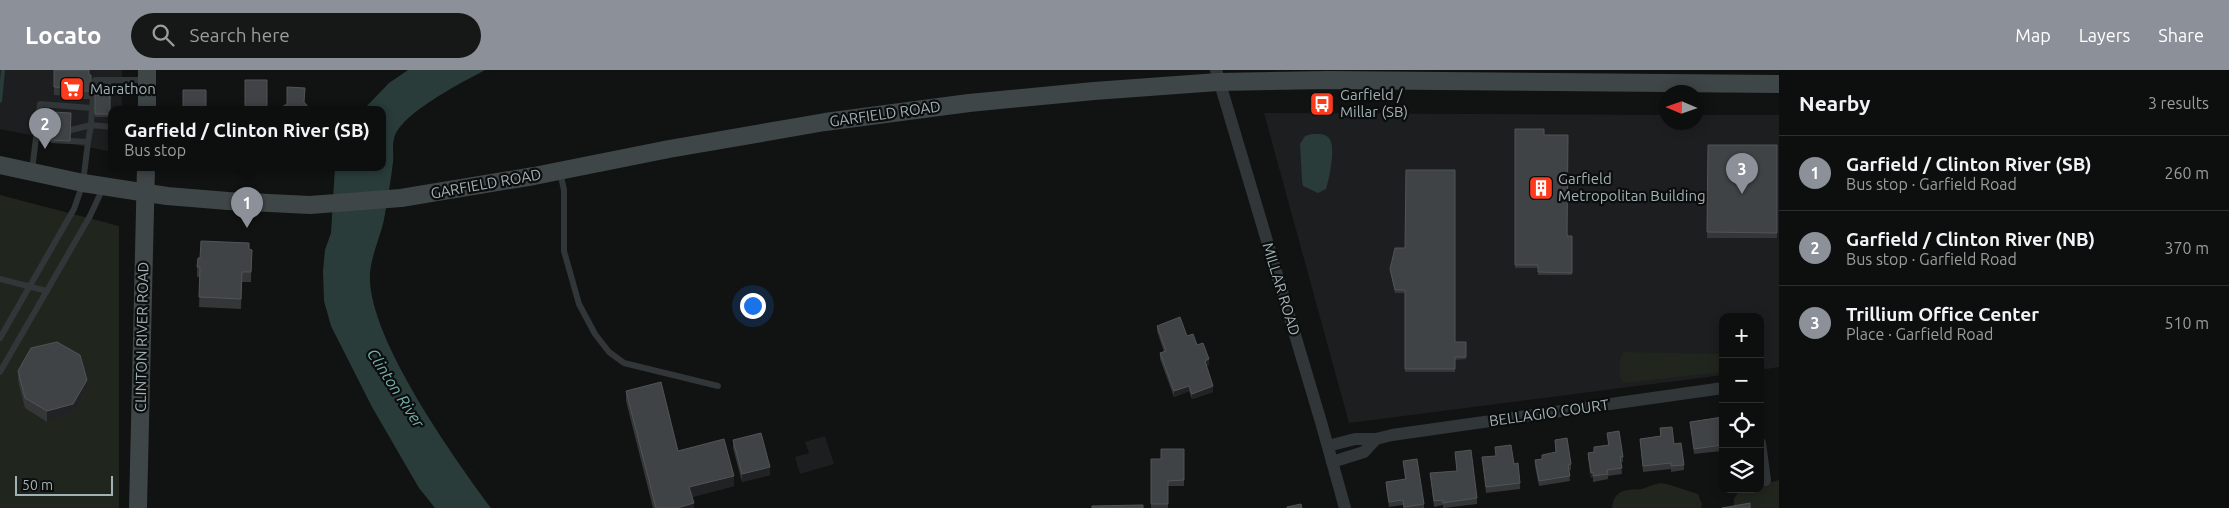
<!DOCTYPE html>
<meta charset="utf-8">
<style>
body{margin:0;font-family:Ubuntu,sans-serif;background:#161717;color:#f1f3f6}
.controls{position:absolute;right:15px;bottom:15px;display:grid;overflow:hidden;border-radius:10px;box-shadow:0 2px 12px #0003}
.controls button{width:45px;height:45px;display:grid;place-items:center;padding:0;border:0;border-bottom:1px solid #2d2e2e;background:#0d0e0e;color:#f1f3f6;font:25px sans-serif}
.compass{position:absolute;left:1659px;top:15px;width:45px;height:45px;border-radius:50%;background:#0d0e0e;box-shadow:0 2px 12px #0003;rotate:272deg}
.scale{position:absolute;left:15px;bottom:12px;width:98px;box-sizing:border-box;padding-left:5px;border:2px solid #a1b1b4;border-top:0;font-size:14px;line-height:18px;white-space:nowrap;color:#a1b1b4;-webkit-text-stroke:4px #0c0d0d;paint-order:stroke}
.you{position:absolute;left:752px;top:235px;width:18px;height:18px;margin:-12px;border:4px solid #fff;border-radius:50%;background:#1a73e8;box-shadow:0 0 0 8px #1a73e833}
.badge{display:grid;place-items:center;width:32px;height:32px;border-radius:50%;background:#8c9099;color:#fff;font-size:16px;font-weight:700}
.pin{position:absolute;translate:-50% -41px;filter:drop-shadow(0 1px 2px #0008)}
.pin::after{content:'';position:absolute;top:26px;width:18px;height:15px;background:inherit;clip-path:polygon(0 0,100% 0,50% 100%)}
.popup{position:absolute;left:108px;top:36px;width:278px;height:65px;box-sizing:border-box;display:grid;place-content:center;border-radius:10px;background:#0d0e0e;filter:drop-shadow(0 1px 4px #0005);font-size:16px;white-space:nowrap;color:#9a9c9e}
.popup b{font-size:19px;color:#f1f3f6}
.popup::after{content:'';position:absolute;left:50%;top:100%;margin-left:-10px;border:10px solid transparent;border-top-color:#0d0e0e}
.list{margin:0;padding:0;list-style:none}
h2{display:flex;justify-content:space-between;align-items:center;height:65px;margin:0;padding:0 20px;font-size:21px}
h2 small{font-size:16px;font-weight:400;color:#9a9c9e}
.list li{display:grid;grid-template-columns:32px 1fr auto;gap:15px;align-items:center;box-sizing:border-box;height:75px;padding:0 20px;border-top:1px solid #2d2e2e}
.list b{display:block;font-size:19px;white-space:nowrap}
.list p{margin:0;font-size:16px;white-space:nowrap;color:#9a9c9e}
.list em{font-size:16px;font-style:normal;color:#9a9c9e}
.icon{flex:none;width:28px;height:28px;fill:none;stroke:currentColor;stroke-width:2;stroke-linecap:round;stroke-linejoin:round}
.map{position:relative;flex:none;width:1779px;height:438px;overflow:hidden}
header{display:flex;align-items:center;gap:30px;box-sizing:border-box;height:70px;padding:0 25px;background:#8c9099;color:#fff}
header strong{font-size:24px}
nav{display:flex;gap:28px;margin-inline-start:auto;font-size:18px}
.search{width:350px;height:45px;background:#161717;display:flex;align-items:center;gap:12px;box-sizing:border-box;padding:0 18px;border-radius:28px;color:#9a9c9e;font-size:19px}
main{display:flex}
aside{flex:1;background:#0d0e0e}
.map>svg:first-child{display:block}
</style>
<header>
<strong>Locato</strong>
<div class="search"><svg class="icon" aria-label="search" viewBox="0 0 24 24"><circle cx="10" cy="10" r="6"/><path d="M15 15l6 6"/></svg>Search here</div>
<nav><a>Map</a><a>Layers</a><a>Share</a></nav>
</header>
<main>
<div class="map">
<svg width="1779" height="438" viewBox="0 0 1779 438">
<rect width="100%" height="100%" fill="#111212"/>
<!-- built -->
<path fill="#1d1e1f" d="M 0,0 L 122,0 L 122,39 L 112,39 L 112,82 L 0,59 Z
M 1264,43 L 1666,45 L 1666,52 L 1696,52 L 1697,45 L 1779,45 L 1779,297 L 1760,300 L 1760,247 L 1723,247 L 1723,305 L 1349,353 Z
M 825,366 L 834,394 L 800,404 L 795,387 L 809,383 L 805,372 Z"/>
<!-- green -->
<path fill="#20251d" d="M 0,125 L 119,156 L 119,438 L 0,438 Z
M 1623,282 L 1723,284 L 1723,302 L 1623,313 C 1618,306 1618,291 1623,282 Z
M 1779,410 L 1779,438 L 1734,438 L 1734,429 L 1740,419 L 1760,419 L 1760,415 Z
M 1660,413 L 1667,414 L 1698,424 L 1702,434 L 1701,438 L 1612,438 C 1614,419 1626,420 1641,419 C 1647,418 1653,414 1660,413 Z"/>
<!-- water -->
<path fill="#293c3a" d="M 408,0 L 485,0 C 463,12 399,44 394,69 C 392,76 394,84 393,92 C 391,109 388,127 385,144 C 382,164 372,182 370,203 C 366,265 454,388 491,438 L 435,438 L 419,418 L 372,337 L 331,256 L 324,231 L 323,201 L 325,180 L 331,163 L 335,97 L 382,97 L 382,39 L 364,39 L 389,13 Z
M 1312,64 C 1317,64 1324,63 1328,67 C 1337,75 1329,109 1326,119 L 1318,123 L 1303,116 L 1302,110 L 1300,74 L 1305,66 Z"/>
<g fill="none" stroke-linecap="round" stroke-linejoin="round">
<!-- stream -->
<path stroke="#293c3a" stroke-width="4" d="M 0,31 L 3,0"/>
<!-- lane -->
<path stroke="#313638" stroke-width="6" d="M 108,10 L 108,28
M 92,38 L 91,55 L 112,57
M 37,57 L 40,34 L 92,38 L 95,10 L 146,10
M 71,60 L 91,55 L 88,72
M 36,68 L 37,57 L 52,59
M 32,100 L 36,68 L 51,69
M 560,102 L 564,120 L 564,181 L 579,234 L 595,264 L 609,282 L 624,293 L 718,316
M 0,209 L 47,221
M 0,268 L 74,139 L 83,113 L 88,72 L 70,71
M 0,302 L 90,146 L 103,118"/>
<!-- street -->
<path stroke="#313638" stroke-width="12" d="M 1216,0 L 1321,352 L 1345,438
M 1760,373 L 1765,410
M 1328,376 L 1355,369 L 1376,369 L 1392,365 L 1723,318
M 1332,392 L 1364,382 L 1376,369"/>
<!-- secondary -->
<path stroke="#3f4648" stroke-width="18" d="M 147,39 L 147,0
M 0,95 L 83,113 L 167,126 L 228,131 L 310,135 L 401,128 L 534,106 L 669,79 L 825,52 L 969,33 L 1094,21 L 1218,12 L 1328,10 L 1779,14
M 138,438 L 146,97"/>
</g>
<!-- wall -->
<path fill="#343638" d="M 54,0 L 91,5 L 91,29 L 69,29 L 69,26 L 54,25 Z
M 95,25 L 110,25 L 110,47 L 95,47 Z
M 52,42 L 71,43 L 70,74 L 51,73 Z
M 1515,59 L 1544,65 L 1568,166 L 1572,166 L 1572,205 L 1538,205 L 1538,198 L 1515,198 Z
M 1708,75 L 1777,75 L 1777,168 L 1707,168 Z
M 249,179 L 252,180 L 251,212 L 242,212 L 241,239 L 199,237 L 200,207 L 197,207 L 197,197 L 200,188 Z
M 1390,199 L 1455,272 L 1466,275 L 1466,289 L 1455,290 L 1455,302 L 1405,302 L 1405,223 L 1395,223 Z
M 1157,256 L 1187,266 L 1197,275 L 1209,295 L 1206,296 L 1213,322 L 1192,329 L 1189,321 L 1174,327 L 1160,289 L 1160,283 L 1164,282 L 1157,261 Z
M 18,301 L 87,320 L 73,344 L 47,352 L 25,338 L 18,311 Z
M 626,321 L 678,381 L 734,416 L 692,427 L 694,438 L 653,438 L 626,331 Z
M 1723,347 L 1723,387 L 1722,381 L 1694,384 L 1690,352 Z
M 1660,358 L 1674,374 L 1684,395 L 1684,400 L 1671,402 L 1671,399 L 1643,402 L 1640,369 L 1660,366 Z
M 1607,363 L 1623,387 L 1623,392 L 1621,392 L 1622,404 L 1608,406 L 1608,409 L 1593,412 L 1593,408 L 1591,408 L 1588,388 L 1588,383 L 1594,382 L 1594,377 L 1608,375 Z
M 733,370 L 770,405 L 742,412 L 733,378 Z
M 1555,370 L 1571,394 L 1571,400 L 1569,400 L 1570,411 L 1539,416 L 1535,396 L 1535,390 L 1542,389 L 1542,385 L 1556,383 Z
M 1495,377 L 1514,394 L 1520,413 L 1520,419 L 1486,423 L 1482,387 L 1496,386 Z
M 1184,379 L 1184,416 L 1168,416 L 1168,438 L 1151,438 L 1151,389 L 1161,389 Z
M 1455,382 L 1477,428 L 1477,434 L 1444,438 L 1443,438 L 1443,435 L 1434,437 L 1430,403 L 1457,401 Z
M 1403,391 L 1424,434 L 1424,438 L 1403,438 L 1403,435 L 1389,437 L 1386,418 L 1386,412 L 1405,410 Z"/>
<!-- shaded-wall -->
<path fill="#212223" d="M 1209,289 L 1209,295 L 1205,296 L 1205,291 Z
M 87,310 L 87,320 L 73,344 L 47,352 L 47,341 Z
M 1189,316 L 1189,321 L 1174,327 L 1174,321 Z
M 1213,316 L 1213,322 L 1192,329 L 1192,324 Z
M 770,397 L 770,405 L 742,412 L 742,404 Z
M 1593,402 L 1593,408 L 1591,408 L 1591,403 Z
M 734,406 L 734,416 L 689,428 L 689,417 Z
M 694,433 L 694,438 L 677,438 Z"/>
<!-- building -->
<path fill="#404346" stroke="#4f5557" d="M 54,0 L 89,0 L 89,5 L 91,5 L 91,21 L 69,21 L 69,18 L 54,17 Z
M 245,10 L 267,10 L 267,39 L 245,39 Z
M 287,17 L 305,18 L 304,32 L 310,39 L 284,39 L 282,37 L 287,34 Z
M 183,20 L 206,20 L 206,39 L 183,39 Z
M 95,25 L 110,25 L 110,44 L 95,44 Z
M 52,42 L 71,43 L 70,71 L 51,70 Z
M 1515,59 L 1544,59 L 1544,65 L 1568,65 L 1567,166 L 1572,166 L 1572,203 L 1538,202 L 1538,195 L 1515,195 Z
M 1708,75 L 1777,75 L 1777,163 L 1707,162 Z
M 1406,100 L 1455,100 L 1455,272 L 1466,272 L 1466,287 L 1455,287 L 1455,299 L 1405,299 L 1405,220 L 1395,220 L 1390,199 L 1395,178 L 1405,178 Z
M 201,171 L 249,173 L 249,179 L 252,180 L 251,202 L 242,202 L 241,229 L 199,227 L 200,197 L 197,197 L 198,188 L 200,188 Z
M 1180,247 L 1187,266 L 1193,264 L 1197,275 L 1203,273 L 1209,289 L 1205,291 L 1213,316 L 1192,324 L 1189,316 L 1174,321 L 1160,283 L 1166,281 L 1157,256 Z
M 57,272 L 80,285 L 87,310 L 73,334 L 47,341 L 25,328 L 18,301 L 31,278 Z
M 661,312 L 678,381 L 724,369 L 734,406 L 689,417 L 694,433 L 677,438 L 656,438 L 626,321 Z
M 1723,347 L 1723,382 L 1722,375 L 1694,379 L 1690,352 Z
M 1672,357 L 1674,374 L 1681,373 L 1684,395 L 1671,396 L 1671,393 L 1643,396 L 1640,369 L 1661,366 L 1660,358 Z
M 1619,361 L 1623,387 L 1620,387 L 1622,398 L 1607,400 L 1608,404 L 1593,406 L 1593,402 L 1591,403 L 1588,383 L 1594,382 L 1594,377 L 1609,375 L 1607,363 Z
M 761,363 L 770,397 L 742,404 L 733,370 Z
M 1567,368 L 1571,394 L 1568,395 L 1570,406 L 1539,411 L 1535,390 L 1542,389 L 1542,385 L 1556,382 L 1555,370 Z
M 1511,375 L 1514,394 L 1518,393 L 1520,413 L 1486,417 L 1482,387 L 1496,386 L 1495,377 Z
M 1161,379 L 1184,379 L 1184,410 L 1168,411 L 1168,434 L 1151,434 L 1151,389 L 1161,389 Z
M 1471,380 L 1477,428 L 1443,433 L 1443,430 L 1434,431 L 1430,403 L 1457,401 L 1455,382 Z
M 1417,389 L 1424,434 L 1404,437 L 1403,430 L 1389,432 L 1386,412 L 1406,409 L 1403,391 Z
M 1750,433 L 1750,438 L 1722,438 Z
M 1301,434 L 1302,438 L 1287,438 L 1287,437 Z
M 1143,435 L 1143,438 L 1092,438 L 1092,436 Z"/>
<!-- icons -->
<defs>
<symbol id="supermarket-square" viewBox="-11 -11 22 22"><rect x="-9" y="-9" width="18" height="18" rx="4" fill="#fe3a1d" stroke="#0c0d0d"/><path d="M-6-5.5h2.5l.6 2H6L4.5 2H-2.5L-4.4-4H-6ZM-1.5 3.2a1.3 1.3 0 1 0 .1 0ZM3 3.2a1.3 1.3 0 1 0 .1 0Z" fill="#fff"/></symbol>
<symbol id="bus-square" viewBox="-11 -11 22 22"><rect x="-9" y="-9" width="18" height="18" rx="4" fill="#fe3a1d" stroke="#0c0d0d"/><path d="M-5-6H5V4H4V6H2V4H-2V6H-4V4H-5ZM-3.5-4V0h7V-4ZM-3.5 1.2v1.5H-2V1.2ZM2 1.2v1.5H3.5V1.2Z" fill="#fff"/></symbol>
<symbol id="building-square" viewBox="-11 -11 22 22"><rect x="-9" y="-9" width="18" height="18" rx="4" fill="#fe3a1d" stroke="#0c0d0d"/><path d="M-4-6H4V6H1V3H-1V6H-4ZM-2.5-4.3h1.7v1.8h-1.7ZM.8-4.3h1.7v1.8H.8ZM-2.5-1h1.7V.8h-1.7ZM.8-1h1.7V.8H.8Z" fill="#fff"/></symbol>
</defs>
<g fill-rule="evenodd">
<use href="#supermarket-square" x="58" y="5" width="28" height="28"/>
<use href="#bus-square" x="1308" y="20" width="28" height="28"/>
<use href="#building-square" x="1527" y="104" width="28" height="28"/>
</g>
<g text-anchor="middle" stroke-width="4.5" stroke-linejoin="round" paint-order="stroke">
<!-- poi labels -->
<g font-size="15" fill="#a1b1b4" stroke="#0c0d0d" text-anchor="start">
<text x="90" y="24">Marathon</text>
<text x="1340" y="30">Garfield /<tspan x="1340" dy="17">Millar (SB)</tspan></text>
<text x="1558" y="114">Garfield<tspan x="1558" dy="17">Metropolitan Building</tspan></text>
</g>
<!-- street labels -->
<g font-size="15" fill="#a1b1b4" stroke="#0c0d0d">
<text transform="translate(885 44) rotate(-8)" y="5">GARFIELD ROAD</text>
<text transform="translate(486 114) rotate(-10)" y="5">GARFIELD ROAD</text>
<text transform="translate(1281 219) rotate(73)" y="5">MILLAR ROAD</text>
<text transform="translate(142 267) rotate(-89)" y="5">CLINTON RIVER ROAD</text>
<text transform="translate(1549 343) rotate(-8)" y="5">BELLAGIO COURT</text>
</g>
<!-- water labels -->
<g font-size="16" font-style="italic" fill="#75b2ae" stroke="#0c0d0d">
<text transform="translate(396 318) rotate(57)" y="6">Clinton River</text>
</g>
</g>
</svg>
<div class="controls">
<button>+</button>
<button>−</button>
<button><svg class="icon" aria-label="locate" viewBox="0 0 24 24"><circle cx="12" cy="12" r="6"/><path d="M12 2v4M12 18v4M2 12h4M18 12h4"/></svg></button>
<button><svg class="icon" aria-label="layers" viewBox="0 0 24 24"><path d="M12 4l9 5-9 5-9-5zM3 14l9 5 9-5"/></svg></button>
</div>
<svg class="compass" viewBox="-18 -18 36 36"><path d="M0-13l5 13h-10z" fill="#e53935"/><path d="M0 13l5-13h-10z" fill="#9a9c9e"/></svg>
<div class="scale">50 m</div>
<div class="you"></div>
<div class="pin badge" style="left:247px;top:158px">1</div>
<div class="popup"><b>Garfield / Clinton River (SB)</b>Bus stop</div>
<div class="pin badge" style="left:45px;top:79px">2</div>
<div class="pin badge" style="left:1742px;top:124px">3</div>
</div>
<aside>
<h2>Nearby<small>3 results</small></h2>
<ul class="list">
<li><span class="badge">1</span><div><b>Garfield / Clinton River (SB)</b><p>Bus stop · Garfield Road</p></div><em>260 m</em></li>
<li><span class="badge">2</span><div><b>Garfield / Clinton River (NB)</b><p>Bus stop · Garfield Road</p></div><em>370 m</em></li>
<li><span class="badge">3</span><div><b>Trillium Office Center</b><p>Place · Garfield Road</p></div><em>510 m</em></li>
</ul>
</aside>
</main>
